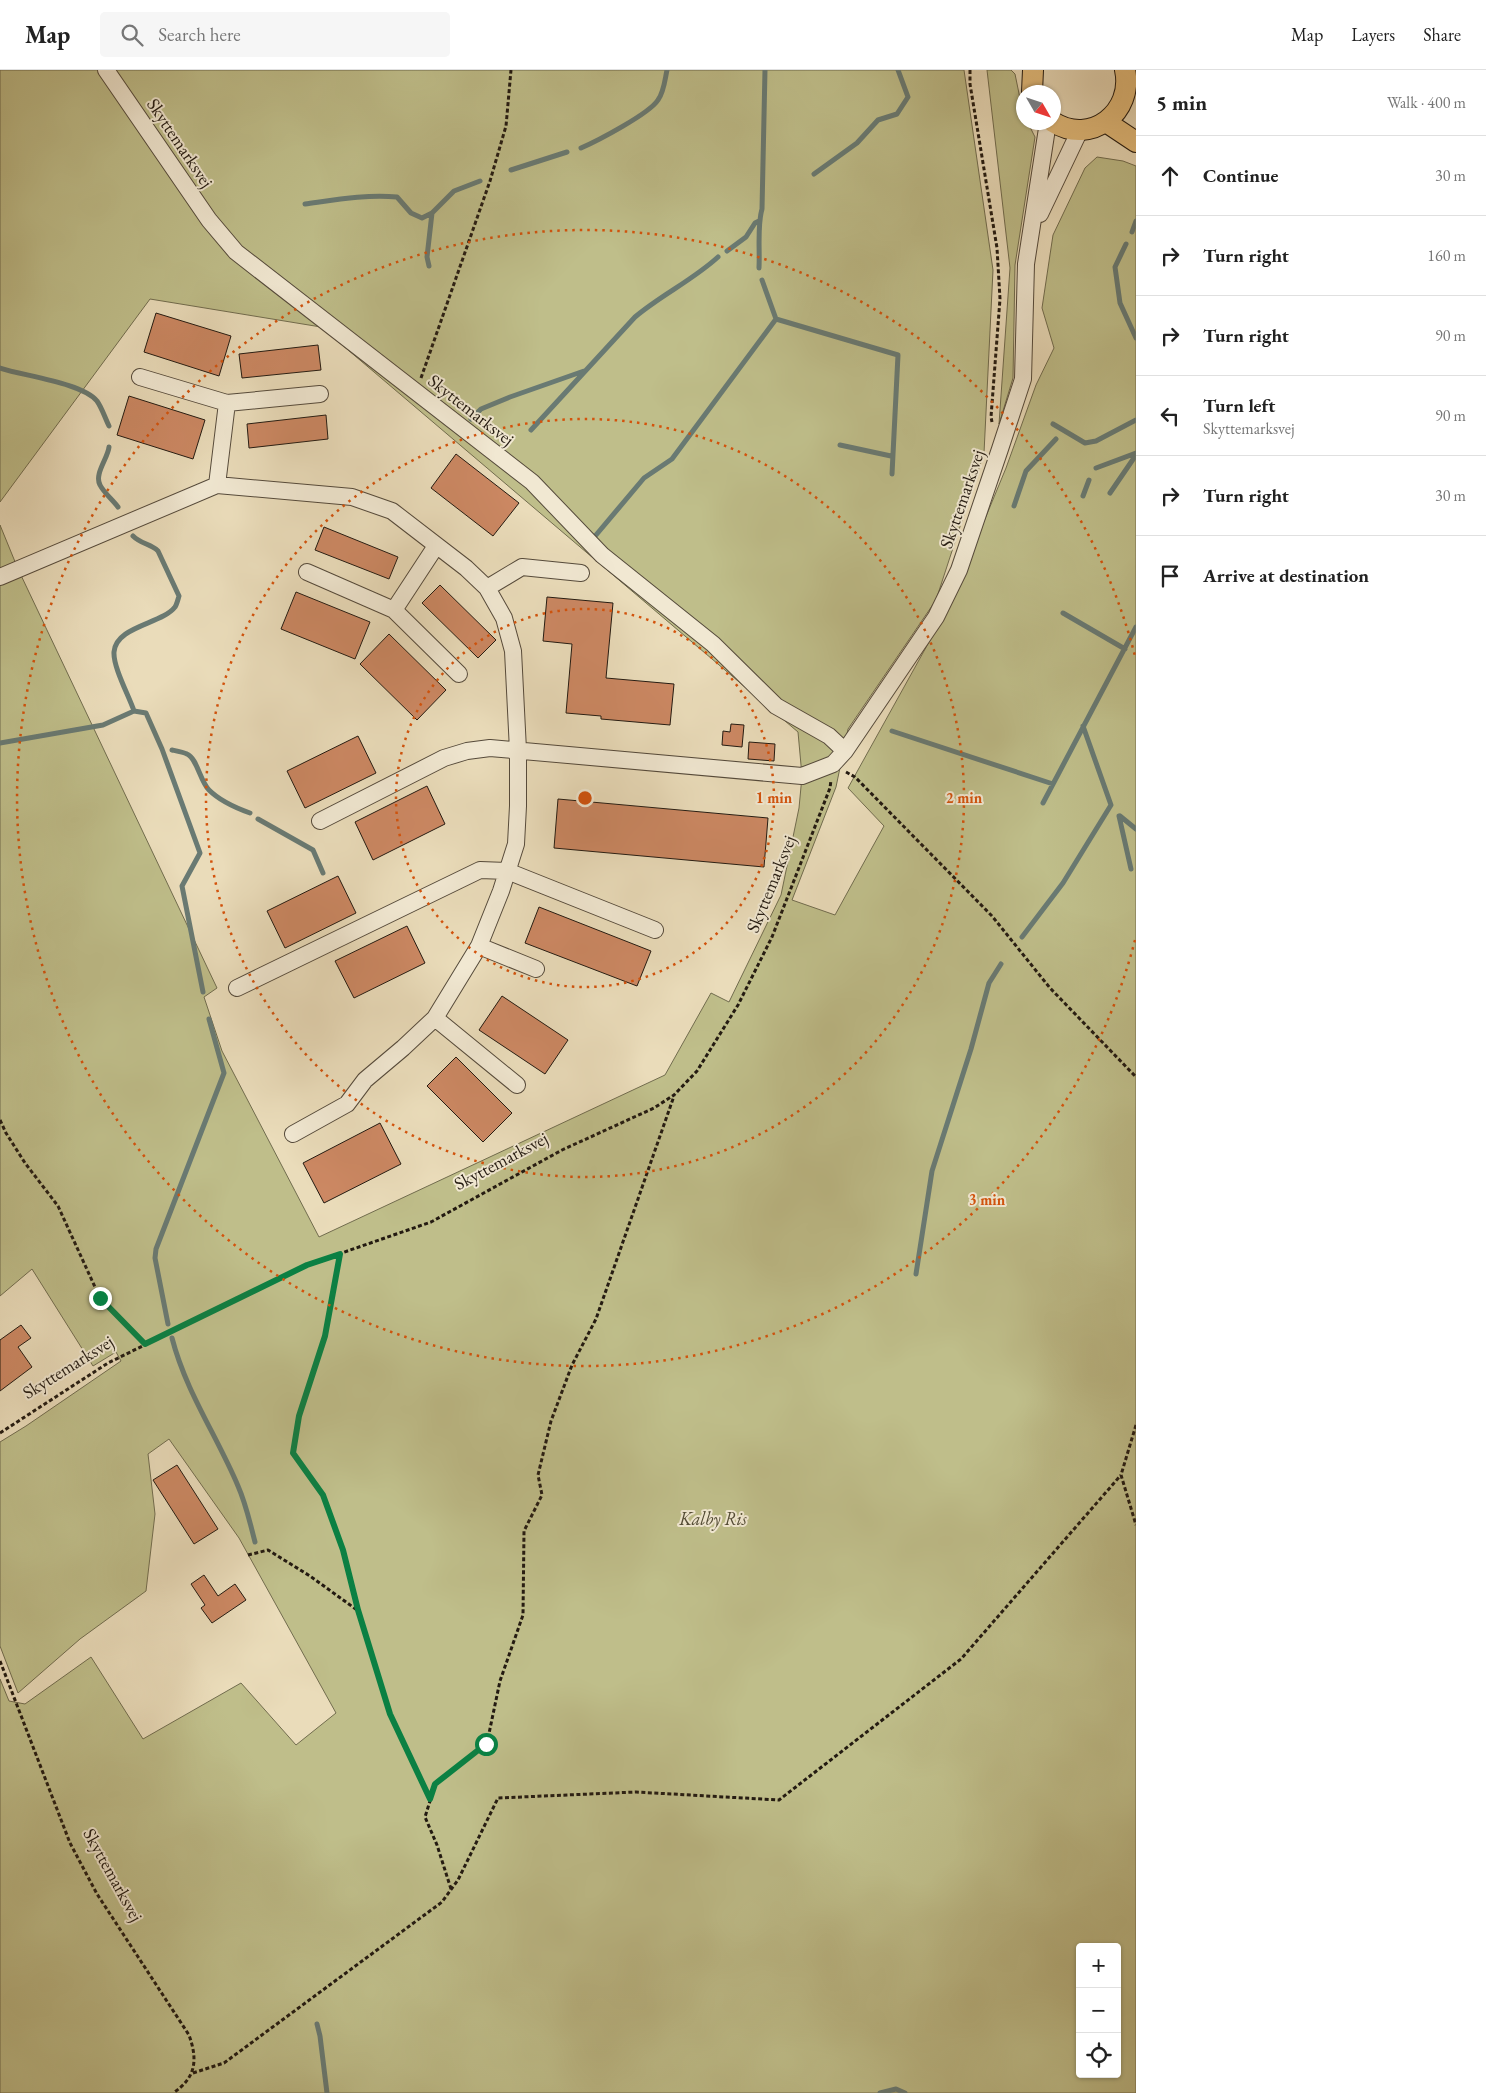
<!DOCTYPE html>
<meta charset="utf-8">
<style>
body{margin:0;font-family:"EB Garamond",serif;background:#f6f6f6;color:#222}
.controls{position:absolute;right:15px;bottom:15px;display:grid;overflow:hidden;border-radius:5px;box-shadow:0 1px 4px #0004}
.controls button{width:45px;height:45px;display:grid;place-items:center;padding:0;border:0;border-bottom:1px solid #e0e0e0;background:#fff;color:#222;font:25px sans-serif}
.compass{position:absolute;left:1016px;top:15px;width:45px;height:45px;border-radius:50%;background:#fff;box-shadow:0 1px 4px #0004;rotate:129deg}
.stop{position:absolute;width:15px;height:15px;margin:-11px;border:4px solid #0b8043;border-radius:50%;background:#fff}
.stop.end{background:#0b8043;border-color:#fff;box-shadow:0 1px 5px #0008}
.list{margin:0;padding:0;list-style:none}
h2{display:flex;justify-content:space-between;align-items:center;height:65px;margin:0;padding:0 20px;font-size:21px}
h2 small{font-size:16px;font-weight:400;color:#767676}
.list li{display:grid;grid-template-columns:32px 1fr auto;gap:15px;align-items:center;box-sizing:border-box;height:80px;padding:0 20px;border-top:1px solid #e0e0e0}
.list b{display:block;font-size:19px;white-space:nowrap}
.list p{margin:0;font-size:16px;white-space:nowrap;color:#767676}
.list em{font-size:16px;font-style:normal;color:#767676}
.icon{flex:none;width:28px;height:28px;fill:none;stroke:currentColor;stroke-width:2;stroke-linecap:round;stroke-linejoin:round}
.map{position:relative;flex:none;width:1136px;height:2023px;overflow:hidden}
header{display:flex;align-items:center;gap:30px;box-sizing:border-box;height:70px;padding:0 25px;background:#fff;border-bottom:1px solid #e0e0e0}
header strong{font-size:24px}
nav{display:flex;gap:28px;margin-inline-start:auto;font-size:18px}
.search{width:350px;height:45px;background:#f6f6f6;display:flex;align-items:center;gap:12px;box-sizing:border-box;padding:0 18px;border-radius:5px;color:#767676;font-size:19px}
main{display:flex}
aside{flex:1;background:#fff}
.map>svg:first-child{display:block}
</style>
<header>
<strong>Map</strong>
<div class="search"><svg class="icon" aria-label="search" viewBox="0 0 24 24"><circle cx="10" cy="10" r="6"/><path d="M15 15l6 6"/></svg>Search here</div>
<nav><a>Map</a><a>Layers</a><a>Share</a></nav>
</header>
<main>
<div class="map">
<svg width="1136" height="2023" viewBox="0 0 1136 2023">
<rect width="100%" height="100%" fill="#eadcba"/>
<filter id="stains"><feTurbulence type="fractalNoise" baseFrequency=".004" numOctaves="4"/><feColorMatrix values="0 0 0 0 .2 0 0 0 0 .09 0 0 0 0 .02 0 0 0 .5 -.17"/></filter>
<radialGradient id="worn" r=".72"><stop offset=".6" stop-color="#630" stop-opacity="0"/><stop offset="1" stop-color="#630" stop-opacity=".3"/></radialGradient>
<!-- green -->
<path fill="#bfbe8a" stroke="#716c4e" fill-rule="evenodd" d="M 0,0 L 964,0 L 993,200 L 984,383 L 936,530 L 848,659 L 836,717 L 792,830 L 835,845 L 884,756 L 848,718 L 949,536 L 1006,398 L 1036,315 L 1054,278 L 1042,238 L 1053,165 L 1085,98 L 1097,87 L 1123,91 L 1136,96 L 1136,2023 L 0,2023 L 0,1609 L 9,1631 L 25,1634 L 91,1587 L 143,1669 L 241,1613 L 296,1675 L 336,1643 L 239,1468 L 169,1369 L 148,1384 L 155,1444 L 146,1521 L 80,1569 L 18,1623 L 0,1576 L 0,1372 L 26,1356 L 121,1291 L 116,1282 L 93,1296 L 32,1199 L 0,1226 L 0,455 L 18,499 L 217,918 L 204,927 L 222,981 L 319,1167 L 665,1005 L 711,923 L 729,932 L 781,825 L 799,738 L 802,706 L 798,662 L 321,257 L 150,229 L 0,432 ZM 1080,1877 L 1117,1877 L 1117,2004 L 1080,2004 Z
M 987,0 L 1011,0 L 1015,4 L 1023,43 L 1024,52 L 1028,53 L 1035,67 L 1015,195 L 1013,308 L 999,354 L 1010,198 Z"/>
<g fill="none" stroke-linecap="round" stroke-linejoin="round">
<!-- stream -->
<path stroke="#697a73" stroke-width="5" d="M 581,78 C 597,71 649,44 658,30 C 664,22 665,9 667,0
M 511,100 L 567,82
M 814,104 L 857,73 L 878,50 L 897,44 L 908,27 L 898,0
M 305,134 C 334,130 367,124 397,127 L 411,143 L 422,148 L 432,143 L 454,121 L 480,111
M 1132,162 L 1136,151
M 1126,174 L 1115,197 L 1120,233 L 1136,268
M 727,181 L 746,167 L 755,153 L 759,151
M 429,196 L 427,187 L 432,143
M 759,198 C 760,179 757,156 762,139 L 765,0
M 776,249 L 898,285 L 892,404
M 0,298 C 24,306 83,313 97,331 C 102,338 105,348 109,356
M 471,349 L 481,339 L 510,327 L 584,301
M 1053,354 L 1085,373 L 1096,371 L 1136,350
M 531,360 L 635,247 C 661,225 693,210 718,187
M 840,375 L 891,386
M 109,377 C 108,388 94,404 100,415 C 104,423 113,430 118,437
M 1096,398 L 1136,383
M 1110,423 L 1136,385
M 1083,426 L 1089,410
M 1014,436 L 1026,401 L 1056,369
M 596,465 L 644,408 L 672,389 L 776,249 L 762,210
M 133,466 C 141,474 151,474 158,481 L 179,526 C 178,529 177,534 175,537 C 162,554 116,556 114,582 C 113,597 129,626 134,641
M 1063,543 L 1125,579
M 892,661 L 1053,714
M 0,673 L 103,655 L 134,641 L 146,643 L 162,679 L 200,783 L 182,816 L 203,922
M 172,680 C 177,681 183,682 187,684 C 197,688 200,711 209,720 C 220,731 236,738 250,743
M 1043,733 L 1136,557
M 1119,746 L 1131,799
M 1120,746 L 1136,759
M 258,749 L 313,780 L 323,803
M 1022,867 L 1063,813 L 1111,735 L 1083,656
M 916,1204 L 932,1101 L 971,979 L 989,913 L 1001,894
M 168,1254 L 155,1188 L 156,1179 L 224,1003 L 209,949
M 172,1268 C 186,1322 217,1366 238,1416 C 246,1434 250,1453 255,1472
M 317,1954 L 320,1966 L 327,2023
M 880,2023 L 896,2019 L 905,2023"/>
</g>
<!-- building -->
<path fill="#cc8863" stroke="#231a11" d="M 156,243 L 231,266 L 219,306 L 144,282 Z
M 318,275 L 321,300 L 242,308 L 239,284 Z
M 129,326 L 205,350 L 193,389 L 117,365 Z
M 326,345 L 328,369 L 249,378 L 247,354 Z
M 456,384 L 519,433 L 493,466 L 431,418 Z
M 324,457 L 398,487 L 389,509 L 315,480 Z
M 440,515 L 496,570 L 478,588 L 422,533 Z
M 296,522 L 370,552 L 355,589 L 281,559 Z
M 547,527 L 613,533 L 606,608 L 674,614 L 670,655 L 601,649 L 601,646 L 566,643 L 572,574 L 543,571 Z
M 389,564 L 446,620 L 417,650 L 360,594 Z
M 731,654 L 744,655 L 742,677 L 722,675 L 723,661 L 730,662 Z
M 358,666 L 376,703 L 305,738 L 287,701 Z
M 749,672 L 775,674 L 774,691 L 748,689 Z
M 427,716 L 445,754 L 373,790 L 355,752 Z
M 558,729 L 768,748 L 764,797 L 554,778 Z
M 338,806 L 356,843 L 285,878 L 267,841 Z
M 539,837 L 651,881 L 637,916 L 525,873 Z
M 407,856 L 425,893 L 354,928 L 335,891 Z
M 502,926 L 568,970 L 545,1004 L 479,960 Z
M 456,987 L 512,1043 L 483,1072 L 427,1016 Z
M 380,1053 L 401,1094 L 324,1133 L 303,1093 Z
M 21,1255 L 31,1268 L 18,1277 L 32,1297 L 0,1321 L 0,1270 Z
M 177,1395 L 218,1459 L 194,1474 L 153,1410 Z
M 204,1505 L 218,1526 L 235,1514 L 246,1530 L 212,1553 L 201,1538 L 205,1535 L 191,1514 Z"/>
<g fill="none" stroke-linecap="round" stroke-linejoin="round">
<defs>
<path id="minor" d="M 106,0 L 209,150 L 236,182 L 532,412 L 602,485 L 713,574 L 776,636 L 829,666 L 845,681
M 1040,144 L 1080,60
M 140,307 L 227,333 L 320,324
M 217,415 L 227,333
M 307,502 L 394,540 L 459,604
M 0,507 L 217,415 L 352,427 L 392,441 L 466,498 L 487,518 L 504,548 L 513,581 L 518,680 L 518,736 L 516,774 L 501,821 L 479,876 L 435,948 L 403,978 L 365,1010 L 347,1034 L 293,1064
M 487,518 L 522,497 L 581,503
M 394,540 L 436,476
M 320,751 L 444,688 L 467,681 L 490,678 L 802,706 L 833,694 L 845,681 L 936,547 L 959,500 L 1000,379 L 1023,309 L 1026,194 L 1048,52
M 479,876 L 536,899
M 237,918 L 480,800 L 507,801 L 655,860
M 435,948 L 517,1015"/>
<path id="major" d="M 1032,22 L 1033,0
M 1053,52 C 1091,76 1134,42 1125,0
M 1106,52 L 1136,72"/>
</defs>
<!-- minor casing -->
<use href="#minor" stroke="#554a3b" stroke-width="18"/>
<!-- major casing -->
<use href="#major" stroke="#231a11" stroke-width="22"/>
<!-- path -->
<path stroke="#231a11" stroke-width="3" stroke-dasharray="4 2.5" stroke-linecap="butt" d="M 970,0 L 970,14 L 997,178 L 1000,229 L 991,347 L 992,352
M 421,308 L 490,111 L 506,56 L 511,0
M 846,702 L 855,707 L 992,846 L 1050,918 L 1136,1007
M 0,1050 L 6,1063 L 25,1093 L 58,1136 L 100,1228 L 145,1274
M 340,1184 L 325,1267 L 299,1346 L 293,1383 L 323,1425 L 343,1480 L 357,1540
M 1136,1355 L 1121,1405 L 1136,1455
M 0,1363 L 108,1293 L 307,1195 L 431,1152 L 562,1080 L 654,1038 L 674,1025 L 697,1001 L 738,935 L 772,867 L 830,718 L 831,710
M 248,1485 L 268,1480 L 310,1506 L 357,1540 L 390,1643 L 430,1729
M 0,1591 L 70,1773 L 97,1824 L 189,1965 C 198,1990 196,2008 173,2023
M 451,1819 L 437,1775 L 425,1747 L 435,1715 L 487,1673 L 500,1611 L 523,1545 L 524,1461 L 542,1425 L 538,1405 L 551,1351 L 572,1295 L 596,1249 L 674,1026
M 193,2003 L 224,1993 L 442,1832 L 458,1810 L 498,1728 L 636,1722 L 779,1730 L 961,1589 L 1121,1405"/>
<!-- minor -->
<use href="#minor" stroke="#f1e8d2" stroke-width="16"/>
<!-- major -->
<use href="#major" stroke="#e5be7d" stroke-width="20"/>
</g>
<g fill="none" stroke-linecap="round" stroke-linejoin="round">
<!-- route -->
<path stroke="#0b8043" stroke-width="6" d="M 100,1228 L 145,1274 L 307,1195 L 340,1184 L 325,1266 L 299,1346 L 293,1383 L 323,1425 L 343,1480 L 358,1540 L 390,1644 L 430,1729 L 435,1714 L 486,1674"/>
</g>
<!-- distance rings -->
<g fill="none" stroke="#d4530c" stroke-width="2.5" stroke-dasharray="2.5 5">
<circle cx="585" cy="728" r="189"/>
<circle cx="585" cy="728" r="379"/>
<path d="M1135 870A568 568 0 1 1 1135 586"/>
</g>
<g text-anchor="middle" stroke-width="4" stroke-linejoin="round" paint-order="stroke">
<!-- street labels -->
<g font-size="18" fill="#231a11" stroke="#f1e8d2">
<text transform="translate(180 73) rotate(56)" y="6">Skyttemarksvej</text>
<text transform="translate(471 340) rotate(38)" y="6">Skyttemarksvej</text>
<text transform="translate(962 429) rotate(-71)" y="6">Skyttemarksvej</text>
<text transform="translate(771 814) rotate(-68)" y="6">Skyttemarksvej</text>
<text transform="translate(501 1091) rotate(-28)" y="6">Skyttemarksvej</text>
<text transform="translate(68 1297) rotate(-32)" y="6">Skyttemarksvej</text>
<text transform="translate(113 1805) rotate(61)" y="6">Skyttemarksvej</text>
</g>
<!-- park labels -->
<g font-size="18" font-style="italic" fill="#524b35" stroke="#f1e8d2">
<text x="713" y="1455">Kalby Ris</text>
</g>
</g>
<circle cx="585" cy="728" r="8" fill="#d4530c" stroke="#f1e8d2" stroke-width="2.5"/>
<g font-size="15" text-anchor="middle" font-weight="bold" fill="#d4530c" stroke="#f1e8d2" stroke-width="4" stroke-linejoin="round" paint-order="stroke">
<text x="774" y="733">1 min</text>
<text x="964" y="733">2 min</text>
<text x="987" y="1135">3 min</text>
</g>
<rect width="100%" height="100%" filter="url(#stains)"/>
<rect width="100%" height="100%" fill="url(#worn)"/>
</svg>
<div class="controls">
<button>+</button>
<button>−</button>
<button><svg class="icon" aria-label="locate" viewBox="0 0 24 24"><circle cx="12" cy="12" r="6"/><path d="M12 2v4M12 18v4M2 12h4M18 12h4"/></svg></button>
</div>
<svg class="compass" viewBox="-18 -18 36 36"><path d="M0-13l5 13h-10z" fill="#e53935"/><path d="M0 13l5-13h-10z" fill="#767676"/></svg>
<div class="stop" style="left:486px;top:1674px"></div>
<div class="stop end" style="left:100px;top:1228px"></div>
</div>
<aside>
<h2>5 min<small>Walk · 400 m</small></h2>
<ul class="list">
<li><svg class="icon" aria-label="ahead" viewBox="0 0 24 24"><path d="M12 20V5M6 11l6-6 6 6"/></svg><div><b>Continue</b></div><em>30 m</em></li>
<li><svg class="icon" aria-label="right" viewBox="0 0 24 24"><path d="M7 20v-9h11M14 6l5 5-5 5"/></svg><div><b>Turn right</b></div><em>160 m</em></li>
<li><svg class="icon" aria-label="right" viewBox="0 0 24 24"><path d="M7 20v-9h11M14 6l5 5-5 5"/></svg><div><b>Turn right</b></div><em>90 m</em></li>
<li><svg class="icon" aria-label="left" viewBox="0 0 24 24"><path d="M17 20v-9H6M10 6l-5 5 5 5"/></svg><div><b>Turn left</b><p>Skyttemarksvej</p></div><em>90 m</em></li>
<li><svg class="icon" aria-label="right" viewBox="0 0 24 24"><path d="M7 20v-9h11M14 6l5 5-5 5"/></svg><div><b>Turn right</b></div><em>30 m</em></li>
<li><svg class="icon" aria-label="arrive" viewBox="0 0 24 24"><path d="M6 21V4h12l-3 4 3 4H6"/></svg><div><b>Arrive at destination</b></div></li>
</ul>
</aside>
</main>
